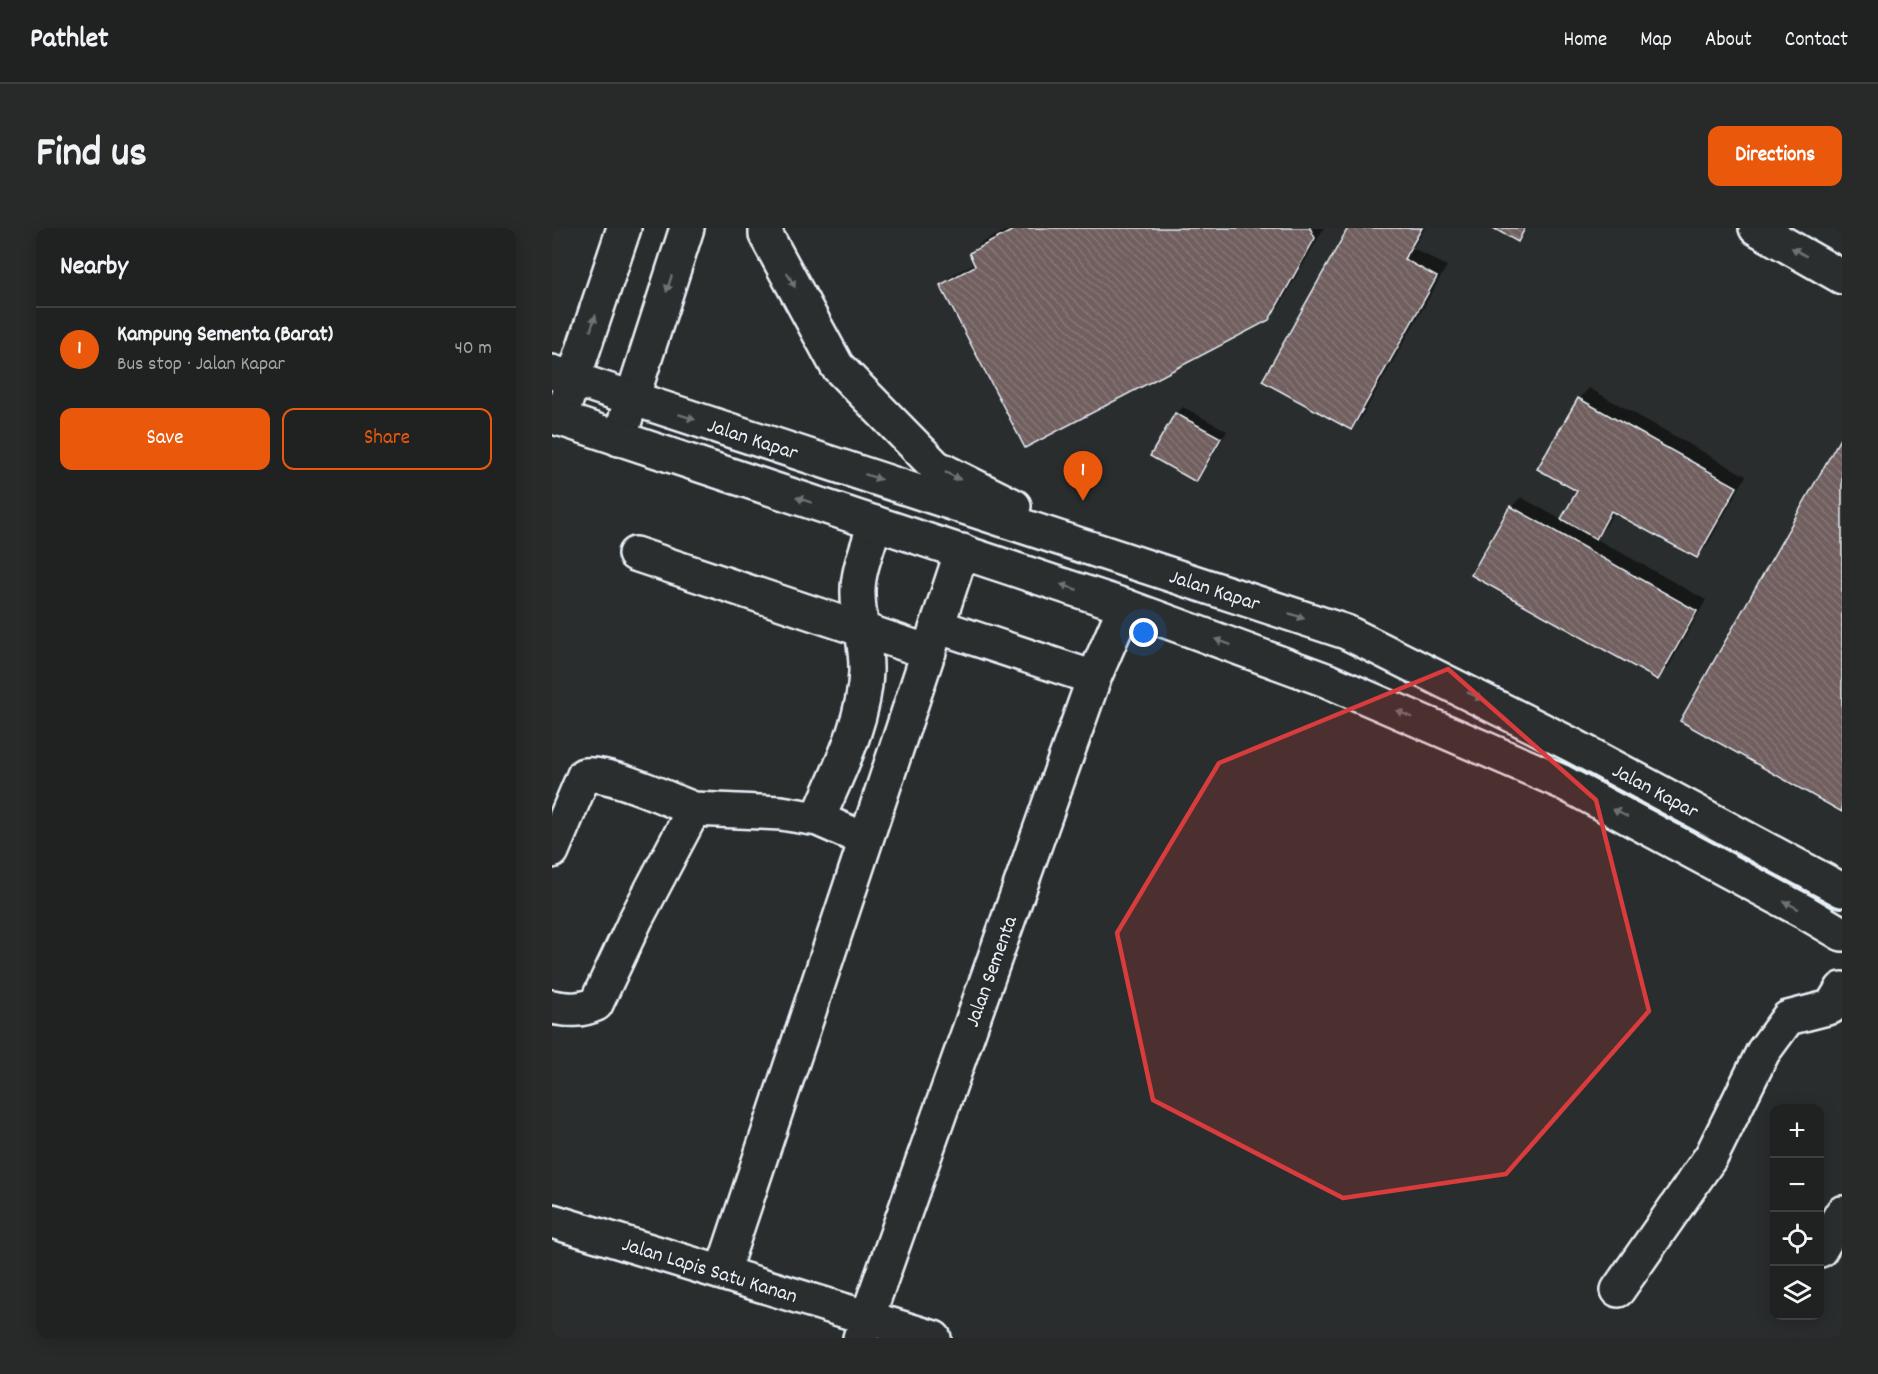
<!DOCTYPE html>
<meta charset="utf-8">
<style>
body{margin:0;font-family:Dekko,sans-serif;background:#282a2a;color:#f1f3f6}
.controls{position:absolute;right:18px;bottom:18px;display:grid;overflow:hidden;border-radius:12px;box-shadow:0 3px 15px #0003}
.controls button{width:54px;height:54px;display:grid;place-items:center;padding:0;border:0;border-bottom:2px solid #3d3f40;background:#202222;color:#f1f3f6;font:30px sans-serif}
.you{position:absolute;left:592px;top:405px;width:21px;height:21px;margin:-15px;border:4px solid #fff;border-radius:50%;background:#1a73e8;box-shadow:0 0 0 9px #1a73e833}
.badge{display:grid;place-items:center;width:39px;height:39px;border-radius:50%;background:#ea580c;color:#fff;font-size:20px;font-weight:700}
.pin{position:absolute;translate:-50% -50px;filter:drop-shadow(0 2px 3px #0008)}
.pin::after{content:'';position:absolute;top:32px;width:21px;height:18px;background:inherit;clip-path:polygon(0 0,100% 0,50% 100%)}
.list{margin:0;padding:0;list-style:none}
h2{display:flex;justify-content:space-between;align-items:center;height:78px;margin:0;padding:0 24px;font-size:26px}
h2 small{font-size:20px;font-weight:400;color:#a2a4a5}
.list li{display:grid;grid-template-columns:39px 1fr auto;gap:18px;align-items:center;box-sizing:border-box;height:84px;padding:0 24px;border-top:2px solid #3d3f40}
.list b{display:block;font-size:22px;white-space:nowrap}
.list p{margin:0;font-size:20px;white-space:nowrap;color:#a2a4a5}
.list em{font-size:20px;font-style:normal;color:#a2a4a5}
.actions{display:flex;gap:12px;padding:18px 24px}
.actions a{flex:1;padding:14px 0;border:2px solid #ea580c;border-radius:12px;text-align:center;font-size:21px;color:#ea580c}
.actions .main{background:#ea580c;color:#fff}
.icon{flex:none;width:33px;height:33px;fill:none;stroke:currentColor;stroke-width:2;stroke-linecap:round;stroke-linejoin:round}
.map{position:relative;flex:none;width:1290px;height:1110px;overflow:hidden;border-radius:12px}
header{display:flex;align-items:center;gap:36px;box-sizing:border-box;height:84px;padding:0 30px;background:#202222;border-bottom:2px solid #3d3f40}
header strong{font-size:28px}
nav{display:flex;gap:33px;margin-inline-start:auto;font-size:21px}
.intro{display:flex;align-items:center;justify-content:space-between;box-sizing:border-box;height:144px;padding:0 36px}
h1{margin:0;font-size:42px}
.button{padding:15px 27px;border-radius:12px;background:#ea580c;color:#fff;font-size:21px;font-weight:700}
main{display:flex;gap:36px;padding:0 36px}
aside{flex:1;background:#202222;border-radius:12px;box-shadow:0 3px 15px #0003}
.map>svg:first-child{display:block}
</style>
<header>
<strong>Pathlet</strong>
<nav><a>Home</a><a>Map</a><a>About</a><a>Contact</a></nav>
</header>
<div class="intro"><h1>Find us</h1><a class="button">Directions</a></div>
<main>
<aside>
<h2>Nearby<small></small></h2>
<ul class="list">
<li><span class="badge">1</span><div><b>Kampung Sementa (Barat)</b><p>Bus stop · Jalan Kapar</p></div><em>40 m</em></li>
</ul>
<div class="actions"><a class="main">Save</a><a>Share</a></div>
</aside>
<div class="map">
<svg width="1290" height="1110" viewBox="0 0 1290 1110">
<defs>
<pattern id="building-back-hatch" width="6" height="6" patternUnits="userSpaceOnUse" patternTransform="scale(1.5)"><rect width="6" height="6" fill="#715e5e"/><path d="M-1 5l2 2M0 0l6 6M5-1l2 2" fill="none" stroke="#857676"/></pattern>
</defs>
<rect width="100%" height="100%" fill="#2a2d2e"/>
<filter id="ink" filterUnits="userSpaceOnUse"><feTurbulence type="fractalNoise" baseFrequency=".0167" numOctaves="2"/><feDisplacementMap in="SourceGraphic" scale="12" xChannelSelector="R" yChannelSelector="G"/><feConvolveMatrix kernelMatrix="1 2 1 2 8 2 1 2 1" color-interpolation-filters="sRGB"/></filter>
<g filter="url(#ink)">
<!-- shadow -->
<path fill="#0007" d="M 458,0 L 772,0 L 727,79 L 716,90 L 390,57 L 400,47 L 423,35 L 419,25 L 429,15 Z
M 798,0 L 873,0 L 861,20 L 895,38 L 809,190 L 798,201 Z
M 1037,160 L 1194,248 L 1155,318 L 1144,328 L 1063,283 L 1054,298 L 1043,310 L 1154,372 L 1116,440 L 1106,450 L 959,279 L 969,269 L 1010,292 L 1027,263 L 1027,171 Z
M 631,179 L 675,203 L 651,245 L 644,252 L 600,227 L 624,186 Z"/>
<!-- building -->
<path fill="url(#building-back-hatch)" stroke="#e8f1f8" stroke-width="1.5" d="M 465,0 L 758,0 L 763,10 L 717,92 L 473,220 L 388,57 L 423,38 L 417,25 Z
M 796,0 L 870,0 L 852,31 L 885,49 L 799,202 L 710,153 Z
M 941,0 L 973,0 L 966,14 Z
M 1026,170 L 1185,259 L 1145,330 L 1059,283 L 1044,311 L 1009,291 L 1025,263 L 985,241 Z
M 623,185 L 669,210 L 644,254 L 598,228 Z
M 1290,207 L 1290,584 L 1128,493 Z
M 958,278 L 1145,383 L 1106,452 L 919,347 Z"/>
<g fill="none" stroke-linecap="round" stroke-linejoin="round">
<defs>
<path id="minor" d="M 1204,0 L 1290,49
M 8,191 L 72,0
M 67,211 L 135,0
M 83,326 L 377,424
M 385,398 L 542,450
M 266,591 C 286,543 312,496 314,444 C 315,417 306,392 306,366 C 305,343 317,317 323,295
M 0,623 L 32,547 C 57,543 117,572 142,581
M 0,779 C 16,782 29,783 44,776 L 84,691 L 142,581 L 229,585 L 266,591 L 314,612
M 0,993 L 382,1110
M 1268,1022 L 1290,985
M 170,1045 L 410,323
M 1066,1062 L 1160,927 L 1211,824 L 1236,790 L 1279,779 L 1290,761
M 308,1110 L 542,450 L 573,378"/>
<path id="highway" d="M 214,0 L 214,7 L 285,138 L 384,239 L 462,278
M 0,144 L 794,404 L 1022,518 L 1290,662
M 0,188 L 573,378 L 774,452 L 1010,554 L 1251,683 L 1290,706"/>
</defs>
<!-- minor casing -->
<use href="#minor" stroke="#e8f1f8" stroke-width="38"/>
<!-- highway casing -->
<use href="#highway" stroke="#e8f1f8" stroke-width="38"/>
<!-- minor -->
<use href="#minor" stroke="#2a2d2e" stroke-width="33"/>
<!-- highway -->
<use href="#highway" stroke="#2a2d2e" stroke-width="33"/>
</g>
<!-- one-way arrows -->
<defs><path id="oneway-solid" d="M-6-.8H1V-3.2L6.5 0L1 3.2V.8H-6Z" transform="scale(1.5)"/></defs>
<g fill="#6c7275">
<use href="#oneway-solid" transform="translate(1247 24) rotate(-150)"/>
<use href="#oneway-solid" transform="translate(239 52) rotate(62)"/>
<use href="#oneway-solid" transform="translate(117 56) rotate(108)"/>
<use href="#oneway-solid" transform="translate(41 95) rotate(-72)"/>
<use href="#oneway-solid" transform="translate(135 189) rotate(18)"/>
<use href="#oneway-solid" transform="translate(401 248) rotate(26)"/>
<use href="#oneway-solid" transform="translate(321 249) rotate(18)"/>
<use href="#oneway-solid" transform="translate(252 272) rotate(-162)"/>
<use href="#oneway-solid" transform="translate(517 359) rotate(-162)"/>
<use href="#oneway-solid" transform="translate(745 388) rotate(18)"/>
<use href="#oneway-solid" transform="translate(671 414) rotate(-160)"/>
<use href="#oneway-solid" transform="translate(923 468) rotate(26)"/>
<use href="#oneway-solid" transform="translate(852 486) rotate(-157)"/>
<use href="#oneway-solid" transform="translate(1068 585) rotate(-152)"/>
<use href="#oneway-solid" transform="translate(1239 677) rotate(-152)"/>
</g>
</g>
<!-- marked area -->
<path fill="#d83c3d" fill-opacity="0.2" stroke="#d83c3d" stroke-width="4.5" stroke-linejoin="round" d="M 896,441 L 1044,572 L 1097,783 L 954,946 L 791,970 L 601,872 L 565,705 L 667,535 Z"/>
<g text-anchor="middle" stroke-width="5" stroke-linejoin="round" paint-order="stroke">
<!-- street labels -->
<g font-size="21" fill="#e8f1f8" stroke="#2a2d2e">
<text transform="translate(201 210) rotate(18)" y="7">Jalan Kapar</text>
<text transform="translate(663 361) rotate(18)" y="7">Jalan Kapar</text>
<text transform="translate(1104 562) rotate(28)" y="7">Jalan Kapar</text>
<text transform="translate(438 743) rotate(-70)" y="7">Jalan Sementa</text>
<text transform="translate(158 1041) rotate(17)" y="7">Jalan Lapis Satu Kanan</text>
</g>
</g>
</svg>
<div class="controls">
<button>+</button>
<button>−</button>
<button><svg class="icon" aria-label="locate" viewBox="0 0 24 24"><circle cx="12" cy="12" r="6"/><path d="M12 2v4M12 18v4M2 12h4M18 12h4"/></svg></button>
<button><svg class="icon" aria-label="layers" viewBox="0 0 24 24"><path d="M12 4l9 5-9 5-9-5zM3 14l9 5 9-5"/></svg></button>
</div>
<div class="you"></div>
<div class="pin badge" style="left:531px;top:273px">1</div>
</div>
</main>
